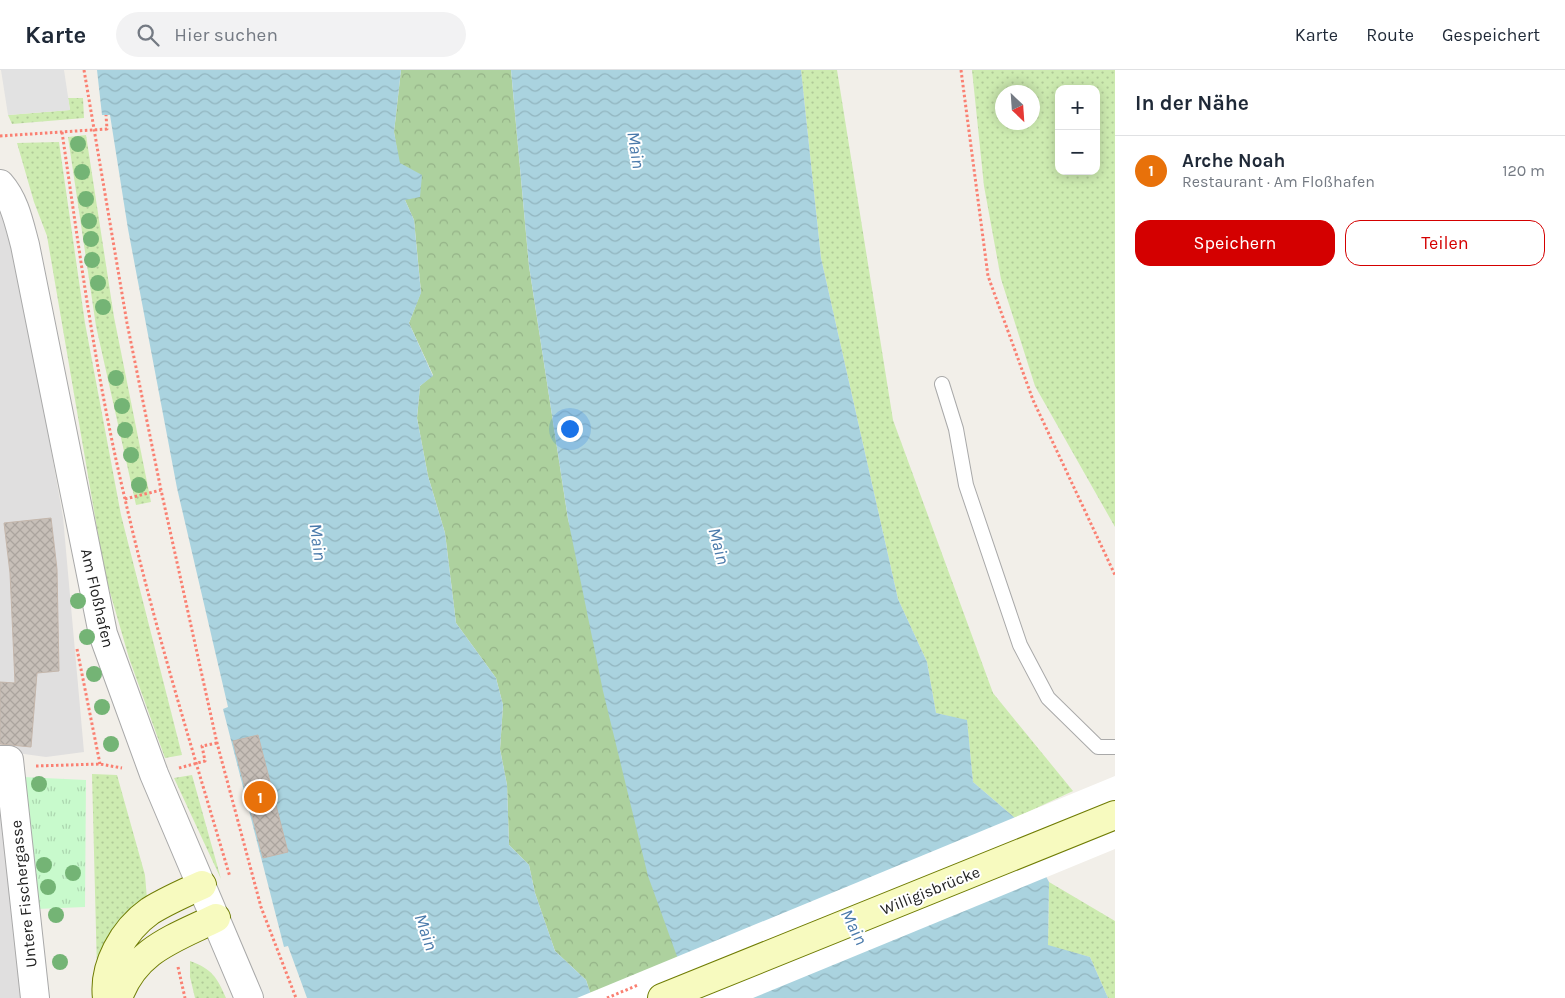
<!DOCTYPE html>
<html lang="de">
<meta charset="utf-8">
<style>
body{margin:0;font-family:Karla,sans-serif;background:#f2f2f3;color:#1f2937}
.controls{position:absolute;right:15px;top:15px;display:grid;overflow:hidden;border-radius:10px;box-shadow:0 2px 12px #0003}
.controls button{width:45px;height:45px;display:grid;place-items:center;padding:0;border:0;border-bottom:1px solid #e0e1e3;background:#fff;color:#1f2937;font:25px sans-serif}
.compass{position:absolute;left:995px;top:15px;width:45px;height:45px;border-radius:50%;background:#fff;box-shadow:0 2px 12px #0003;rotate:155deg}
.you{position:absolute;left:569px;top:358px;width:18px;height:18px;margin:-12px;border:4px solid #fff;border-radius:50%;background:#1a73e8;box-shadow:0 0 0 8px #1a73e833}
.badge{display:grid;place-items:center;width:32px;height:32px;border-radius:50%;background:#d40000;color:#fff;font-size:16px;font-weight:700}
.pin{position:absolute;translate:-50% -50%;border:2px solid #fff;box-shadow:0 1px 5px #0006}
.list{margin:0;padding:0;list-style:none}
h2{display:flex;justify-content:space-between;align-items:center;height:65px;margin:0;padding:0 20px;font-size:21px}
h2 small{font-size:16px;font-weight:400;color:#747a83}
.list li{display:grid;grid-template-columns:32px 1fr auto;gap:15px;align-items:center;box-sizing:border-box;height:70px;padding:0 20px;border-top:1px solid #e0e1e3}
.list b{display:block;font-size:19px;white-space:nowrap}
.list p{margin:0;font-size:16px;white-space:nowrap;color:#747a83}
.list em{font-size:16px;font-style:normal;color:#747a83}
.actions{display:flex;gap:10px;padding:15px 20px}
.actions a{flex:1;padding:11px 0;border:1px solid #d40000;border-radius:15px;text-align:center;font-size:18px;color:#d40000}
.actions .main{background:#d40000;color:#fff}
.icon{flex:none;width:28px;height:28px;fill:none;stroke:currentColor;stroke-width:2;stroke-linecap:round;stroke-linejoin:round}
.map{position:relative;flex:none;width:1115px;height:928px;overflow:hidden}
header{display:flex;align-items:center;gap:30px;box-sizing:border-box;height:70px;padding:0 25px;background:#fff;border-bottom:1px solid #e0e1e3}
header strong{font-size:24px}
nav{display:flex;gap:28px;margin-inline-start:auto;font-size:18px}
.search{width:350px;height:45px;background:#f2f2f3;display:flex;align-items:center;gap:12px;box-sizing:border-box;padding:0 18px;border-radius:28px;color:#747a83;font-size:19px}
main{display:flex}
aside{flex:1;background:#fff}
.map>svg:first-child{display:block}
</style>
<header>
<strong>Karte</strong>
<div class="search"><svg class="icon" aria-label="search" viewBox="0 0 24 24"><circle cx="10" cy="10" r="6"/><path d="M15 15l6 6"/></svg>Hier suchen</div>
<nav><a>Karte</a><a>Route</a><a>Gespeichert</a></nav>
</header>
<main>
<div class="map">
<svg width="1115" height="928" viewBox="0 0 1115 928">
<defs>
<pattern id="grass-dots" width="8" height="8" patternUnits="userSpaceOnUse" patternTransform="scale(1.25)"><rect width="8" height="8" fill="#cdebb0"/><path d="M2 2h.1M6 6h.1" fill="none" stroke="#b0c997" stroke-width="1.8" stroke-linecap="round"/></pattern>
<pattern id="forest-crowns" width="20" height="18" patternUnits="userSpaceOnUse" patternTransform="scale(1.25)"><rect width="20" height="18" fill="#add19e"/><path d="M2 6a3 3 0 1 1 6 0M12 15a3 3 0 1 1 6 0" fill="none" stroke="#95b388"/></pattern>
<pattern id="park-tufts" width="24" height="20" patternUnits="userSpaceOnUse" patternTransform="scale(1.25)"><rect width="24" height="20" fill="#c8facc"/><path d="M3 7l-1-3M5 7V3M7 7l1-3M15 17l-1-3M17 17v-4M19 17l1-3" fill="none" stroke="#acd6af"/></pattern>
<pattern id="water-waves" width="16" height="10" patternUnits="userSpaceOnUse" patternTransform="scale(1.25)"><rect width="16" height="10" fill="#aad3df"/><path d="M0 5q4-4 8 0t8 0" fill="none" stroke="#92b5bf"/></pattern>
<pattern id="building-cross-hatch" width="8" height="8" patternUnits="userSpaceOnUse" patternTransform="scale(1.25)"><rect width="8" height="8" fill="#c7bfb8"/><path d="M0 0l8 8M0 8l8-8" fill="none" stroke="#aba49e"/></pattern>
</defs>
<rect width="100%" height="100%" fill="#f2efe9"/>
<!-- residential -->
<path fill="#e0dfdf" d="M 0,132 L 9,144 L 63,447 L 84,682 L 46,687 L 2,681 L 27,928 L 0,928 Z"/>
<!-- grass -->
<path fill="url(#grass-dots)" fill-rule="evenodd" d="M 801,0 L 837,0 L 893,350 L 993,623 L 1073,721 L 1015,748 L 973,712 L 967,651 L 936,643 L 927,592 L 898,529 L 821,188 Z
M 972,0 L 1115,0 L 1115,457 L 1035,316 L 1001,209 L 984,116 ZM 1059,19 L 1096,19 L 1096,101 L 1059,101 ZM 1002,22 L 1032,22 L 1032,52 L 1002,52 Z
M 68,28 L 83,28 L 84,48 L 12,54 L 8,45 L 70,40 Z
M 86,65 L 114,247 L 151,432 L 136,435 L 96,256 L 68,67 Z
M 59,72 L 85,253 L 121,445 L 182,685 L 165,688 L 129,588 L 105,505 L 47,166 L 34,132 L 17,73 Z
M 92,704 L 117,705 L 145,805 L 147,829 L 97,901 Z
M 192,705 L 221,809 L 174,708 Z
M 1049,812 L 1115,851 L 1115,928 L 1108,928 L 1090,887 L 1048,876 Z
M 190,891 C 212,899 217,907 226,928 L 195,928 L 190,907 Z"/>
<!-- forest -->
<path fill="url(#forest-crowns)" d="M 401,0 L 511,0 L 529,196 L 568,449 L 692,928 L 592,928 L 586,910 L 555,881 L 535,823 L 529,795 L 509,775 L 507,715 L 500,679 L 503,635 L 496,608 L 456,553 L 445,463 L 428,406 L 417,348 L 420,316 L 433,305 L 409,253 L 421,222 L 414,150 L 405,130 L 394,62 Z"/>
<!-- park -->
<path fill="url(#park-tufts)" d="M 23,707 L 86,710 L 85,837 L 37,839 Z"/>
<!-- parking -->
<path fill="#e2e2e2" d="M 1,0 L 64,0 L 70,40 L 8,45 Z"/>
<!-- water -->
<path fill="url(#water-waves)" d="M 97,0 L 401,0 L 394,62 L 400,93 L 422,105 L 420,127 L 405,130 L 414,150 L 421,223 L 409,253 L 433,306 L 420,316 L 417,348 L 428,406 L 445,463 L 456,553 L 496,608 L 503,635 L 500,679 L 507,715 L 509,775 L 529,795 L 535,823 L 555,881 L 586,910 L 592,928 L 307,928 L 288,876 L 284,877 L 223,639 L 228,637 L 177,418 L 128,159 L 110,45 L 102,45 Z
M 511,0 L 801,0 L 821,188 L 898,529 L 927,592 L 936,643 L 967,650 L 973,712 L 1015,748 L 1049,812 L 1048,875 L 1090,887 L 1108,928 L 692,928 L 648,806 L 603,621 L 568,449 L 529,196 Z"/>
<!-- pier -->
<path fill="#fff" d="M 1115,706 L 1115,779 L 753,928 L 577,928 Z"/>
<!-- building -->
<path fill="url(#building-cross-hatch)" stroke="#c4b6ab" d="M 51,448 L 57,499 L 59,601 L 37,603 L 31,677 L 0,674 L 0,612 L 15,613 L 10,503 L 4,453 Z
M 258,665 L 288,782 L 263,788 L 233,671 Z"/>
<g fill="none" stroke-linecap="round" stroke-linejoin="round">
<defs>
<path id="lane" d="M 942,314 L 956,359 L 966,415 L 1020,575 L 1048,628 L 1098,677 L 1115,677"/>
<path id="street" d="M 0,114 C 15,131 19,153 25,175 L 103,564 L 154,704 L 249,928
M 0,690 L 9,690 L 35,928"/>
<path id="secondary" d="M 107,928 C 103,896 123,860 150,841 C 166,831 184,823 202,815
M 118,928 C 135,880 173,869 216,848
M 662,928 L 1115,745"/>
</defs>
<!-- lane casing -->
<use href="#lane" stroke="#a9a9a9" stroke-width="16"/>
<!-- street casing -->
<use href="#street" stroke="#a9a9a9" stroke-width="30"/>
<!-- secondary casing -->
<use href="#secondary" stroke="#707d05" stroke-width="30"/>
<!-- path -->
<path stroke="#fa8072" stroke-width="3" stroke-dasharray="2.5 2.5" stroke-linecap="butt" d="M 84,0 L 127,253 L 161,420 L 217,673 L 261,837 L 296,928
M 961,0 L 988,206 L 1033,330 L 1115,505
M 62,62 C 80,185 96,308 125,429 C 154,556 193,682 230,807
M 0,66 L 107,59 L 106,45
M 125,429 L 161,420
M 77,579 L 100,694
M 36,696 L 100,694 L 122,698
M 179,698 L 205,691 L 202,676 L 217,673
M 178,897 L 185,928
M 607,928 L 638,915"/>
<!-- lane -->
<use href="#lane" stroke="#fff" stroke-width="14"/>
<!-- street -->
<use href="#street" stroke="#fff" stroke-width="28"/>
<!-- secondary -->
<use href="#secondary" stroke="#f7fabf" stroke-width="28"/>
</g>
<!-- trees -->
<g fill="#74b475">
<circle cx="78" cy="74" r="8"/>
<circle cx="82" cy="102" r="8"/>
<circle cx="86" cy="129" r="8"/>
<circle cx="89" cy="151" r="8"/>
<circle cx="91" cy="169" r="8"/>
<circle cx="92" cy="190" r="8"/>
<circle cx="98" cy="213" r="8"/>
<circle cx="103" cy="237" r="8"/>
<circle cx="116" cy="308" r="8"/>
<circle cx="122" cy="336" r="8"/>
<circle cx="125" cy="360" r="8"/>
<circle cx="131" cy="385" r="8"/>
<circle cx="139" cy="415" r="8"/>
<circle cx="78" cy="531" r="8"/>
<circle cx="87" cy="567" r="8"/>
<circle cx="94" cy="604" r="8"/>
<circle cx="102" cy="637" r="8"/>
<circle cx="111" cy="674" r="8"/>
<circle cx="39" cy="714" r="8"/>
<circle cx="44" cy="795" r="8"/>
<circle cx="73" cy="803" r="8"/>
<circle cx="48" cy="817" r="8"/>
<circle cx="56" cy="845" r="8"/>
<circle cx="60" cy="892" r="8"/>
</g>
<g text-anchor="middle" stroke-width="4" stroke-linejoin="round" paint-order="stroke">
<!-- street labels -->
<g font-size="16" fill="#222" stroke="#fff">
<text transform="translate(98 528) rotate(77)" y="6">Am Floßhafen</text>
<text transform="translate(930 820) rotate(-22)" y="6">Willigisbrücke</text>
<text transform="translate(23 824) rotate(-96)" y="6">Untere Fischergasse</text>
</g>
<!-- water labels -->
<g font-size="18" font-style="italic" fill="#4a7aab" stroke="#fff">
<text transform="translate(636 80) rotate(81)" y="6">Main</text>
<text transform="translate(318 472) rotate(82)" y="6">Main</text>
<text transform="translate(719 476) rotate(75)" y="6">Main</text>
<text transform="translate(854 857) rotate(63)" y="6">Main</text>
<text transform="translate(426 862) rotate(71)" y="6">Main</text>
</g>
</g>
</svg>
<div class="controls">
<button>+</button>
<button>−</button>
</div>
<svg class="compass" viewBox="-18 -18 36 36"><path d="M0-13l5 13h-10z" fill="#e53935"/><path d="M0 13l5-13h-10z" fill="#747a83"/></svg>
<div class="you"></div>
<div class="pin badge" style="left:260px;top:727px;background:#e8710a">1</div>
</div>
<aside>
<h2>In der Nähe<small></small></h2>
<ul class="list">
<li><span class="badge" style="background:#e8710a">1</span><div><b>Arche Noah</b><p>Restaurant · Am Floßhafen</p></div><em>120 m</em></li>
</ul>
<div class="actions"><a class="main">Speichern</a><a>Teilen</a></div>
</aside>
</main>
